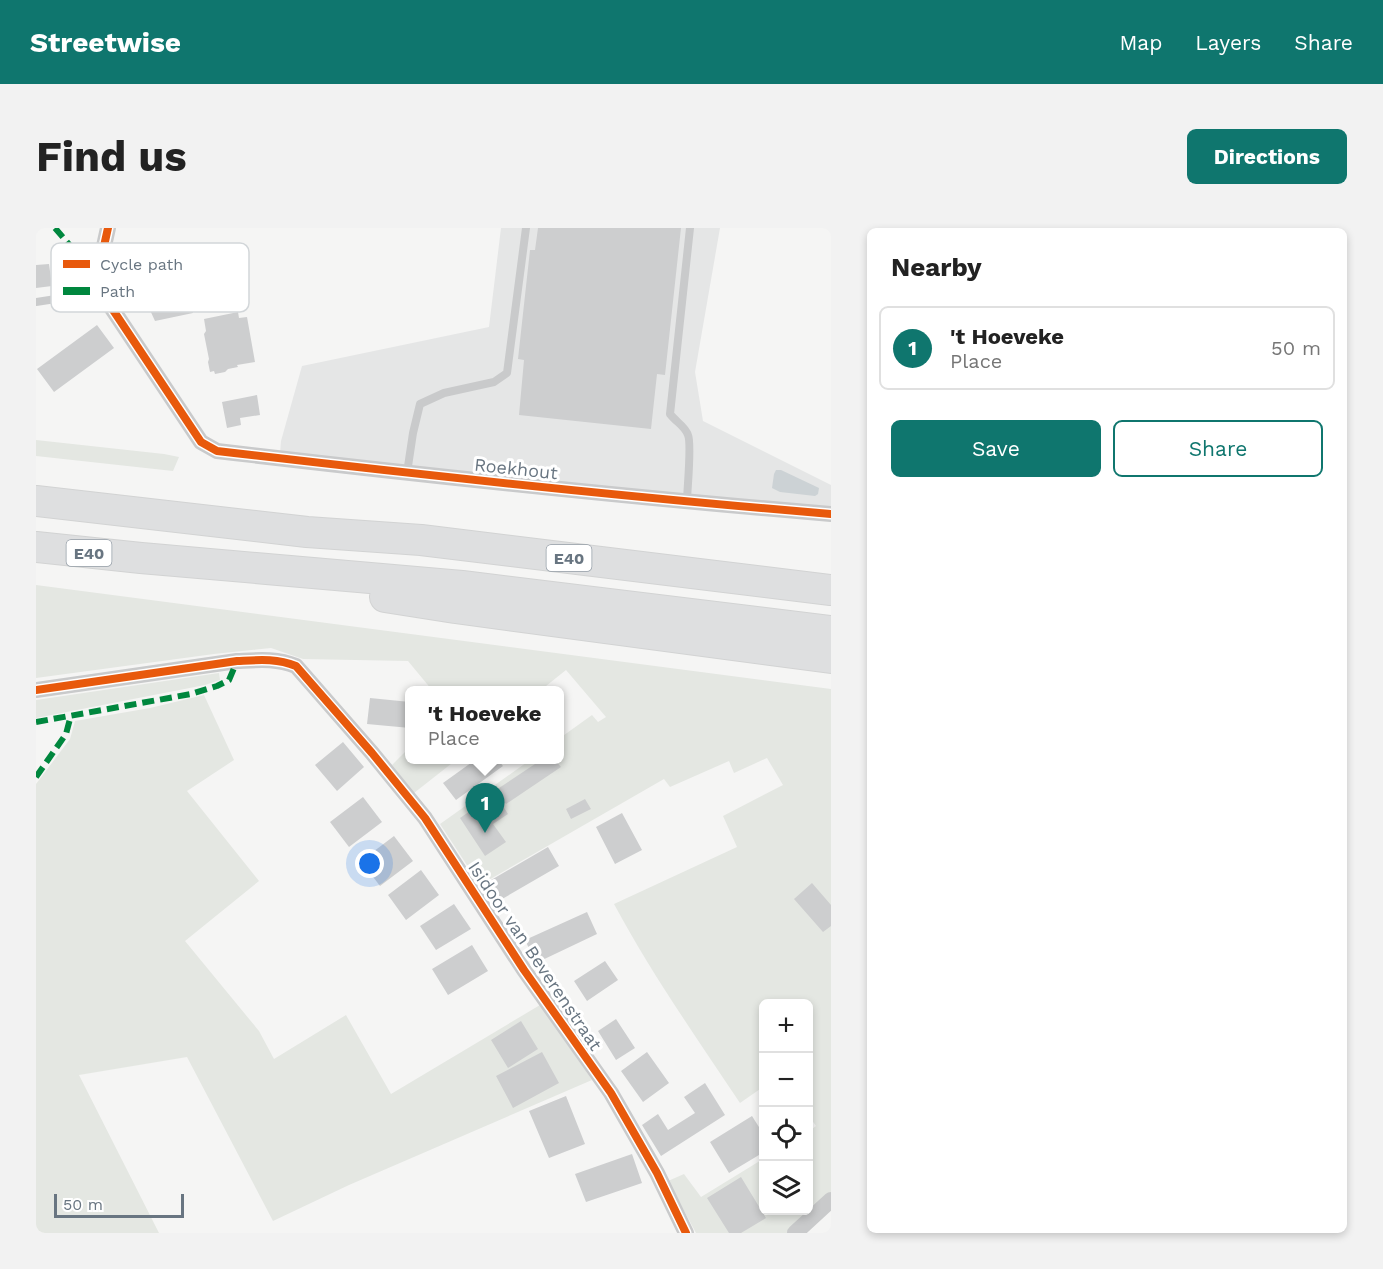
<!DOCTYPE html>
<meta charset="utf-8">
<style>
body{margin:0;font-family:"Work Sans",sans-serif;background:#f2f2f2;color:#222}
.controls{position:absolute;right:18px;bottom:18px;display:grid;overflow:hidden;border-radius:9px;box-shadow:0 3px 9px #0003}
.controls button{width:54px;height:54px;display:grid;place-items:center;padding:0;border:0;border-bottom:2px solid #e0e0e0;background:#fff;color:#222;font:30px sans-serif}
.scale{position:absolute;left:18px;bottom:15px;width:130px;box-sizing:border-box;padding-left:6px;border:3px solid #687581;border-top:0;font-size:16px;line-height:21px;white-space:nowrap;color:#687581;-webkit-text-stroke:4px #fff;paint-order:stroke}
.you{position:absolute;left:334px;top:636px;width:21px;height:21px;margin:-15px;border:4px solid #fff;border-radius:50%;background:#1a73e8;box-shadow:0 0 0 9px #1a73e833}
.badge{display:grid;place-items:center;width:39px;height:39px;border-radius:50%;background:#0f766e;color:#fff;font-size:20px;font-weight:700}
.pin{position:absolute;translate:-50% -50px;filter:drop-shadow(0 2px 3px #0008)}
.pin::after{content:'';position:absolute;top:32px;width:21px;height:18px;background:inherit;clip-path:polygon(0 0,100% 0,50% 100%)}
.popup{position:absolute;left:369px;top:458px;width:159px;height:78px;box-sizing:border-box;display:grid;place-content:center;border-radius:9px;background:#fff;filter:drop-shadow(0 2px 4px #0005);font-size:20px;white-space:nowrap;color:#767676}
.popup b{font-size:22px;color:#222}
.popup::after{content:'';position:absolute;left:50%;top:100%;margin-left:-12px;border:12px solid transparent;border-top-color:#fff}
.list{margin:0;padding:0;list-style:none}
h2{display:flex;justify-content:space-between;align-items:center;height:78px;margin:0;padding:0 24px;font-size:26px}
h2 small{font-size:20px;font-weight:400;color:#767676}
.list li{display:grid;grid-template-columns:39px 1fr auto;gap:18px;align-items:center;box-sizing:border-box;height:84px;margin:0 12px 12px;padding:0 12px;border:2px solid #e0e0e0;border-radius:9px}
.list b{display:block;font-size:22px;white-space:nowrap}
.list p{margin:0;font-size:20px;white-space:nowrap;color:#767676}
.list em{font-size:20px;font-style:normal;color:#767676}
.actions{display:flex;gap:12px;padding:18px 24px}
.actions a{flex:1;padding:14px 0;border:2px solid #0f766e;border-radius:9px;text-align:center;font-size:21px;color:#0f766e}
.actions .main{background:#0f766e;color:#fff}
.icon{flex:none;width:33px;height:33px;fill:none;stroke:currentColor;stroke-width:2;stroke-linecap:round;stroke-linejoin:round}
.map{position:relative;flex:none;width:795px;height:1005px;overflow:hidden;border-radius:9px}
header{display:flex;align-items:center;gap:36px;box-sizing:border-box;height:84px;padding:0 30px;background:#0f766e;color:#fff}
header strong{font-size:28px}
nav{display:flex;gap:33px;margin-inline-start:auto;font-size:21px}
.intro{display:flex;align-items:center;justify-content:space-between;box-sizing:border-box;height:144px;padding:0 36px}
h1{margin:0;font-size:42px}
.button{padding:15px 27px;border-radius:9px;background:#0f766e;color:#fff;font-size:21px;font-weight:700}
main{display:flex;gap:36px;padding:0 36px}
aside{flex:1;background:#fff;border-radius:9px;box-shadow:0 3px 9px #0003}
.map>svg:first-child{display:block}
</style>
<header>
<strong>Streetwise</strong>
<nav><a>Map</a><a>Layers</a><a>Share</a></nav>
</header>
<div class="intro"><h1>Find us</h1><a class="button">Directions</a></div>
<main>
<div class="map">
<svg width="795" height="1005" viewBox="0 0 795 1005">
<rect width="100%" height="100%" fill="#f5f5f4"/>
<!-- built -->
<path fill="#e5e6e6" d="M 465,0 L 684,0 L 659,144 L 667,193 L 795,257 L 795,281 L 244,226 L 245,213 L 266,138 L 453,99 Z"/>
<!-- green -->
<path fill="#e4e7e2" d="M 0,212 L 128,226 L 143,229 L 137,243 L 0,228 Z
M 0,357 L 795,461 L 795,964 L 751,1005 L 660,1005 L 632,953 L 648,946 L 665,969 L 727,931 L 728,982 L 772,982 L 773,903 L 780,898 L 773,888 L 772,776 L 728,776 L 727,859 L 704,875 C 660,809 615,745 578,676 L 701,619 L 687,588 L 747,557 L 731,530 L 698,545 L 693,533 L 634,559 L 628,551 L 444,657 L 404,596 L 494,532 L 524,532 L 524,510 L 556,487 L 562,494 L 570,489 L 530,442 L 505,462 L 396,462 L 372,433 L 267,431 L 235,420 L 178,426 L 0,450 Z
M 183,445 L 184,452 L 169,457 L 0,490 L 0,472 Z
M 168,467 L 198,532 L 151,563 L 223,653 L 149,713 L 223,803 L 238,831 L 310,787 L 355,866 L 504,777 L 556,852 L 313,957 L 237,993 L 151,829 L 43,847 L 123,1005 L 0,1005 L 0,556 L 34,511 L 39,493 L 114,480 Z
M 374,519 L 374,532 L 420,532 L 378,565 L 356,537 Z"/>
<!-- water -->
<path fill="#ccd2d5" d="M 740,242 L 745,242 L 783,260 L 782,266 L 779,268 L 744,264 L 736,260 L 738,246 Z"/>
<!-- building -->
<path fill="#cdcecf" d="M 502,0 L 645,0 L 629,147 L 621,146 L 615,201 L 483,187 L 488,132 L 482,131 L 494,22 L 499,22 Z
M 13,36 L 16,58 L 0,60 L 0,37 Z
M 147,59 L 148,67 L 153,66 L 157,85 L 119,93 L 108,69 L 125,63 Z
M 202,84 L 203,90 L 211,89 L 219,134 L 201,137 L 202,139 L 192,141 L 189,144 L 179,146 L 178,143 L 174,144 L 172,134 L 173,131 L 168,106 L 170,103 L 168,91 Z
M 61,97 L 78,120 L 18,164 L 1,141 Z
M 221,167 L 224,187 L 204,190 L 205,197 L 191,200 L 186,174 Z
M 334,470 L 374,474 L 374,500 L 331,496 Z
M 307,514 L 328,539 L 301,563 L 279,537 Z
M 439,532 L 462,532 L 467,538 L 420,572 L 407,555 Z
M 505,532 L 519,532 L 525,539 L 470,576 L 460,562 Z
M 458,564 L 472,586 L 457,596 L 470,614 L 449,628 L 424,590 L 437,581 L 435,579 Z
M 327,569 L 346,594 L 313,619 L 294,594 Z
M 549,571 L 555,581 L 535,591 L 530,581 Z
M 586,585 L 606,622 L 579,636 L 560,599 Z
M 358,608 L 377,633 L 344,658 L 325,633 Z
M 512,619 L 523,638 L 461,674 L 450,655 Z
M 385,642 L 403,667 L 370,692 L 352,667 Z
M 776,655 L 795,677 L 795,698 L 787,704 L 758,671 Z
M 418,676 L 435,701 L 400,722 L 384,698 Z
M 551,684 L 561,706 L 500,735 L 489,712 Z
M 436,717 L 452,743 L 412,767 L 396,741 Z
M 569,733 L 582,752 L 551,773 L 538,753 Z
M 580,791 L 599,820 L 580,832 L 562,803 Z
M 485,793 L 502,821 L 472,840 L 455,812 Z
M 506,824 L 523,855 L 477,880 L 460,848 Z
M 611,824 L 633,855 L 607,874 L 585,843 Z
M 669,855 L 689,887 L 625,928 L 606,897 L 622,886 L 632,902 L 659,885 L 648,869 Z
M 530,868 L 549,916 L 513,930 L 493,883 Z
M 716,888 L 728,907 L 728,924 L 693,945 L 674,914 Z
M 596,926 L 606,955 L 550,974 L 539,946 Z
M 705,949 L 730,990 L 705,1005 L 693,1005 L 671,970 Z"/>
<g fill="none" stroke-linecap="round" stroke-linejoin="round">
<defs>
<path id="highway" d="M 0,273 L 271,304 L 385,312 L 795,362
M 0,319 L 105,330 L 426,358 L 795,403
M 349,369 L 419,380 L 795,430"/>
</defs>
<!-- highway casing -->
<use href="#highway" stroke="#d2d3d3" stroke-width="32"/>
<!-- lane -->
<path stroke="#c9cacb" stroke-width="8" d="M 0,74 L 65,64
M 371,245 L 377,205 L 384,176 L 408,165 L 458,154 L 471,145 L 490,0
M 651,274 C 651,262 656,216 652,207 C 649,198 640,194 634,186 L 654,0"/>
<!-- street -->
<path stroke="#c9cacb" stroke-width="16" d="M 72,0 L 62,45 L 65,64 L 165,214 L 181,223 C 385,247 590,269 795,286
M 0,462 L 201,433 C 222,432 240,430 260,438 L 336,525 L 389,590 L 488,742 L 575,865 L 621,945 L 650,1005
M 759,1005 L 795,972"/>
<!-- highway -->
<use href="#highway" stroke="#dedfe0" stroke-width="30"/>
<!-- quiet -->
<path stroke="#00873e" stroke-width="6" stroke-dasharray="12 6" stroke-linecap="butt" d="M 19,0 L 50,36 L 62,45
M 0,494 L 155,466 L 181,458 L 193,452 L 201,433
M 0,549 L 30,506 L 35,487"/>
<defs>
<path id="cycleway" d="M 72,0 L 62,45 L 65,64 L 165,214 L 181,223 C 385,247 590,269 795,286
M 0,462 L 201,433 C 222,432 240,430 260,438 L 336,525 L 389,590 L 488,742 L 575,865 L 621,945 L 650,1005"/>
</defs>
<!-- cycleway casing -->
<use href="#cycleway" stroke="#fff" stroke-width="11"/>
<!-- cycleway -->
<use href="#cycleway" stroke="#e8590c" stroke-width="8"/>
</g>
<g text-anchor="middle" stroke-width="6" stroke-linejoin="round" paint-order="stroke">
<!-- shield labels -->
<g fill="#fff" stroke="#959ea7" stroke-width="1.5">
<rect x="30.5" y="312" width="45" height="26" rx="4.5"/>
<rect x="510.5" y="317" width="45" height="26" rx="4.5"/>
</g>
<g font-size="16" font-weight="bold" fill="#687581">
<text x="53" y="331">E40</text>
<text x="533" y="336">E40</text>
</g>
<!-- street labels -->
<g font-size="18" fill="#687581" stroke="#fff">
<text transform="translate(480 241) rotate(6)" y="6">Roekhout</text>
<text transform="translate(499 728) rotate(56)" y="6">Isidoor van Beverenstraat</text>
</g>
</g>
<!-- legend -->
<rect x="15" y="15" width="198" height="69" rx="9" fill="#fff" stroke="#d2d6d9" stroke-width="1.5"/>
<rect x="27" y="32" width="27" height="8" fill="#e8590c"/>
<rect x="27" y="59" width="27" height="8" fill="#00873e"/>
<g font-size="16" fill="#687581">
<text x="64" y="42">Cycle path</text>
<text x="64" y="69">Path</text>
</g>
</svg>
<div class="controls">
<button>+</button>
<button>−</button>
<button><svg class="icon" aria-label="locate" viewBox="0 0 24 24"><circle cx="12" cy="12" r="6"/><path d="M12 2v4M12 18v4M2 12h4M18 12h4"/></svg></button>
<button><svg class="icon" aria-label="layers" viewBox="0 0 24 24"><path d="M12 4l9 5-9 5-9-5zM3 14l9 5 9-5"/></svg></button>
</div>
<div class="scale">50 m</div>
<div class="you"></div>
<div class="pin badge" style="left:449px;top:605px">1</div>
<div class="popup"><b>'t Hoeveke</b>Place</div>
</div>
<aside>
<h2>Nearby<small></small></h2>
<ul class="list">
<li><span class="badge">1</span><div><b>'t Hoeveke</b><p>Place</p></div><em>50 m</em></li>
</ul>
<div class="actions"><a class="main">Save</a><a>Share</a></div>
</aside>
</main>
